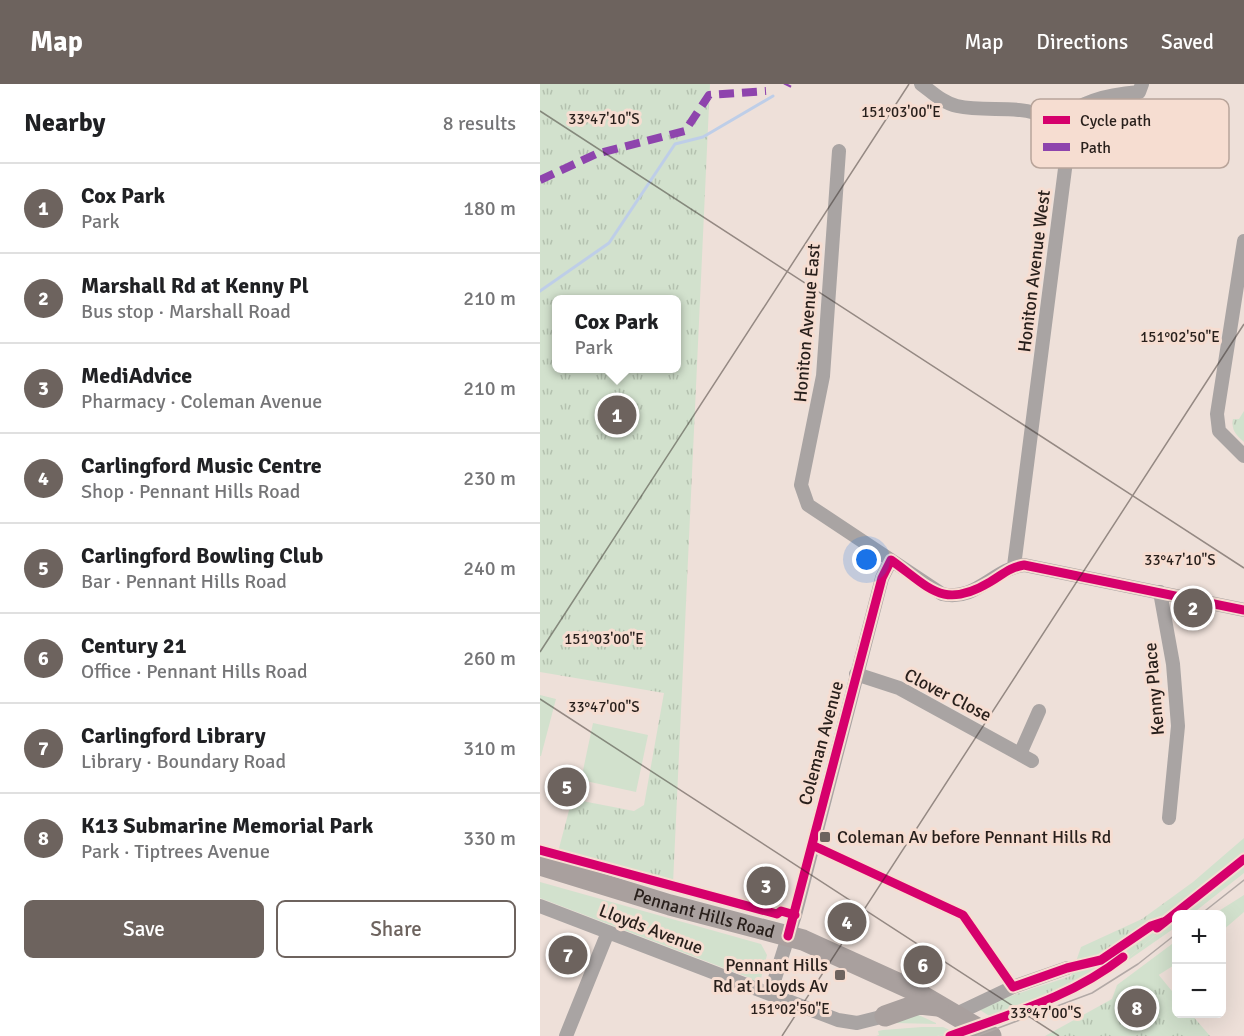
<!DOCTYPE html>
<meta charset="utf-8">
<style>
body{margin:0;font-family:Signika,sans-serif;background:#f6f6f6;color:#202124}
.controls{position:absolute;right:18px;bottom:18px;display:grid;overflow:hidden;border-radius:9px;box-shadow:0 6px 24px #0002}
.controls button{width:54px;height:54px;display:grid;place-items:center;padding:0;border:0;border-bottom:2px solid #e0e0e0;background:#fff;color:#202124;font:30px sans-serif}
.you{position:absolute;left:327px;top:476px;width:21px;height:21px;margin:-15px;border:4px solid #fff;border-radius:50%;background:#1a73e8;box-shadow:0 0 0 9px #1a73e833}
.badge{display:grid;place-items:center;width:39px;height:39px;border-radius:50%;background:#6d635e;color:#fff;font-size:20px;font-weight:700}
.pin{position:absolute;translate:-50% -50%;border:3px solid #fff;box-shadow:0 2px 6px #0006}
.popup{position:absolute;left:12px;top:211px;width:129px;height:78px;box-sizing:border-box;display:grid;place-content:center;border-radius:9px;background:#fff;filter:drop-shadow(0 2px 4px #0005);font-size:20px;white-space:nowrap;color:#757577}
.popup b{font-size:22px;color:#202124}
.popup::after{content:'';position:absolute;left:50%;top:100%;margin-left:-12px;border:12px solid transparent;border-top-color:#fff}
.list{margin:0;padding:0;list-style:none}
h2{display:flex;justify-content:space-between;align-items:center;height:78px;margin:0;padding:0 24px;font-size:26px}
h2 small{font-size:20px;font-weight:400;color:#757577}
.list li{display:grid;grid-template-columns:39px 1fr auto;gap:18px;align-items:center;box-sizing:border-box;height:90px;padding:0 24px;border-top:2px solid #e0e0e0}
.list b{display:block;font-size:22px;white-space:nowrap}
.list p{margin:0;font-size:20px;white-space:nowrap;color:#757577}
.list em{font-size:20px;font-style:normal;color:#757577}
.actions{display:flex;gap:12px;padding:18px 24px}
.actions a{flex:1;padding:14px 0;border:2px solid #6d635e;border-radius:9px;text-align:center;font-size:21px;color:#6d635e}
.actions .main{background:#6d635e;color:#fff}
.map{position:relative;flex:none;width:704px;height:952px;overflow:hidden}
header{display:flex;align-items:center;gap:36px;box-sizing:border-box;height:84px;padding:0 30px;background:#6d635e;color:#fff}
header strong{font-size:28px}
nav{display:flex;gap:33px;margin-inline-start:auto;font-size:21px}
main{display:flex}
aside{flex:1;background:#fff}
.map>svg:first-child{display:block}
</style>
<header>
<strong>Map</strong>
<nav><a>Map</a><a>Directions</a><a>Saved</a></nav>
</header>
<main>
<aside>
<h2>Nearby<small>8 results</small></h2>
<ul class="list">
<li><span class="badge">1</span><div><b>Cox Park</b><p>Park</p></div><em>180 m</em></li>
<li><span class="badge">2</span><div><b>Marshall Rd at Kenny Pl</b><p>Bus stop · Marshall Road</p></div><em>210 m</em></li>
<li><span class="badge">3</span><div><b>MediAdvice</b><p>Pharmacy · Coleman Avenue</p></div><em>210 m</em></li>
<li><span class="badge">4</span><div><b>Carlingford Music Centre</b><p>Shop · Pennant Hills Road</p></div><em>230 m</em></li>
<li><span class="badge">5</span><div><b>Carlingford Bowling Club</b><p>Bar · Pennant Hills Road</p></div><em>240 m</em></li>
<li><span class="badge">6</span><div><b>Century 21</b><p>Office · Pennant Hills Road</p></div><em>260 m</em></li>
<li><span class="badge">7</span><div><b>Carlingford Library</b><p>Library · Boundary Road</p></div><em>310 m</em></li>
<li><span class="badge">8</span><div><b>K13 Submarine Memorial Park</b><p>Park · Tiptrees Avenue</p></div><em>330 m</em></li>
</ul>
<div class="actions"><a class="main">Save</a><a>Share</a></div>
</aside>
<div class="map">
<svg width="704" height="952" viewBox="0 0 704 952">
<defs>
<pattern id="park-tufts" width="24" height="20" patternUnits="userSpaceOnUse" patternTransform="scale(1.5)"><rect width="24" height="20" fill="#d2e1cd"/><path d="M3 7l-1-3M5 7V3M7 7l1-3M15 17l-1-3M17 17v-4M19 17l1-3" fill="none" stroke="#b4c1af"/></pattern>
</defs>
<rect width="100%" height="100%" fill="#eee0d9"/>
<!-- green -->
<path fill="#d2e1cd" d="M 0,611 L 16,615 L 1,672 L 0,672 Z
M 53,639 L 108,651 L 96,708 L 41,696 Z
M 704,782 L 704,789 L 652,830 L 640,830 Z
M 0,798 L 221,860 L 227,871 L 219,902 L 210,894 L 0,814 Z
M 704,811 L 704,828 L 682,847 L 682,830 L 674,830 Z
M 636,834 L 636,843 L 574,886 Z
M 636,857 L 636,880 L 574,919 L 572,915 L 577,901 Z
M 372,928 L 396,939 L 396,940 L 355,939 Z
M 382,943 L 403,943 L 412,947 L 397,952 L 336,952 L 339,951 L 338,947 L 343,946 Z"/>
<!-- park -->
<path fill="url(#park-tufts)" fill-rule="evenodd" d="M 0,0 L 170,0 L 133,800 L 18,768 L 32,715 L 94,727 L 104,721 L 124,609 L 0,588 ZM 17,216 L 137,216 L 137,284 L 17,284 Z
M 704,327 L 704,358 C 696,351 691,346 693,335 L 699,335 Z
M 704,754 L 704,782 L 640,830 L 636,830 L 636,834 L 574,886 L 522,916 L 423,952 L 397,952 L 451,933 L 440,926 L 459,916 L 531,892 L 541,863 L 602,835 L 653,798 Z
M 618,890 L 636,912 L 636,930 L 651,930 L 670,952 L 505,952 L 572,915 L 575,918 Z"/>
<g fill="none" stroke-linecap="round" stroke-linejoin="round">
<!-- stream -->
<path stroke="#becee8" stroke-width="3" d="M 0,207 L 69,159 L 135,60 L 163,53 L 233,12"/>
<!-- minor -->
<path stroke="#a9a4a3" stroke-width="14" d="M 381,0 C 392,8 403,19 417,22 C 462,32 522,7 526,77 L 474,482
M 513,40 C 540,17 565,11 599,8 L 602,0
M 299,67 L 283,292 L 261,401 L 268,421 L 402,510 C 436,518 453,485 484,481 L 704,526
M 704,157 L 677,330 L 679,347 L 704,372
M 620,508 L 633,580 L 638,642 L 629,734
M 316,590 L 359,604 L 492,677
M 480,670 L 499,627
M 0,822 L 298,936 L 317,939 L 345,932
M 230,910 L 255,831 L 342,494 L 351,476
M 414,931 L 473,903 L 527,884
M 26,952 L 68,848"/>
<!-- highway -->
<g stroke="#a9a09e" stroke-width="21">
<path id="s1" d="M 0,781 L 130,821 L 263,856 L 371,905 L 451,952"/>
<path d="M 345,932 L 379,920 L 398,922"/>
</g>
<!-- tram -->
<path stroke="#b2a9a6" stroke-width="1.5" d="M 661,830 L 704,796
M 437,952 L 552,909 L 598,880 L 636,850"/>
<!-- quiet -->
<path stroke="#8e44ad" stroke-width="8" stroke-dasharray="15 8" stroke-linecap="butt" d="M 247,2 L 248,0
M 0,96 L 56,70 L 145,47 L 169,11 L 226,7"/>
<defs>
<path id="cycleway" d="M 272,761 L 423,831 L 473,903 L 527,884 L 561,876 L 611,842 L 623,838
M 0,766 L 237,830 L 241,827 L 255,831
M 617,844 L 704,775
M 248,852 L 342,494 L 351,476 C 390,504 403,526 450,498 C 462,491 470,483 484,481 L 704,526
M 410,952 C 470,930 532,913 583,873"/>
</defs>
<!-- cycleway casing -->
<use href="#cycleway" stroke="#f6ddd1" stroke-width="13"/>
<!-- cycleway -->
<use href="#cycleway" stroke="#d6006c" stroke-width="9"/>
</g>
<!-- ticks -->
<path fill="none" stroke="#281f1b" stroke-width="1.5" stroke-opacity="0.45" d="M 0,27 L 704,484M 0,568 L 369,0M 0,615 L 519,952M 242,952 L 704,240"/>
<!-- markers -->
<g fill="#6d635e" stroke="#f6ddd1" stroke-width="2">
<rect x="279" y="747" width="12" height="12" rx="3"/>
<rect x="294" y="885" width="12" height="12" rx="3"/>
</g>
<g text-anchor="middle" stroke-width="6" stroke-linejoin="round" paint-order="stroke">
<!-- street labels -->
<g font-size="18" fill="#281f1b" stroke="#f6ddd1">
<text transform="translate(494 187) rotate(-83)" y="6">Honiton Avenue West</text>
<text transform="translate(267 239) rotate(-85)" y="6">Honiton Avenue East</text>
<text transform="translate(614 605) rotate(-95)" y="6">Kenny Place</text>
<text transform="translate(408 611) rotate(27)" y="6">Clover Close</text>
<text transform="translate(281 659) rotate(-75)" y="6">Coleman Avenue</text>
<text dy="6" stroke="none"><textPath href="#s1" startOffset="171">Pennant Hills Road</textPath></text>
<text transform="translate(111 845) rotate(21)" y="6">Lloyds Avenue</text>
</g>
<!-- poi labels -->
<g font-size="18" fill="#281f1b" stroke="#f6ddd1" text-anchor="start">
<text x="297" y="759">Coleman Av before Pennant Hills Rd</text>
<text x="288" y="887" text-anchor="end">Pennant Hills<tspan x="288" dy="21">Rd at Lloyds Av</tspan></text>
</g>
</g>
<!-- legend -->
<rect x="491" y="15" width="198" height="69" rx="9" fill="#f6ddd1" stroke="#b8a49a" stroke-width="1.5"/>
<rect x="503" y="32" width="27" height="8" fill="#d6006c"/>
<rect x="503" y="59" width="27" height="8" fill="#8e44ad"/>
<g font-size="16" fill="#281f1b">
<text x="540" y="42">Cycle path</text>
<text x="540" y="69">Path</text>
</g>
<g font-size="15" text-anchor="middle" fill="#281f1b" stroke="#f6ddd1" stroke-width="6" stroke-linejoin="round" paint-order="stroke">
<text x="361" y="33">151°03'00"E</text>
<text x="64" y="40">33°47'10"S</text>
<text x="640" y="258">151°02'50"E</text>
<text x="640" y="481">33°47'10"S</text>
<text x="64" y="560">151°03'00"E</text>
<text x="64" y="628">33°47'00"S</text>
<text x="250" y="930">151°02'50"E</text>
<text x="506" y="934">33°47'00"S</text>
</g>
</svg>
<div class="controls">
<button>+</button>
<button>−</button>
</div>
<div class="you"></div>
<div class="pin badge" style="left:77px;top:331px">1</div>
<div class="popup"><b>Cox Park</b>Park</div>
<div class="pin badge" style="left:653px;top:524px">2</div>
<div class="pin badge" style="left:226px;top:802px">3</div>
<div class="pin badge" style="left:307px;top:838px">4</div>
<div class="pin badge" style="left:27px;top:703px">5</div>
<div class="pin badge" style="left:383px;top:881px">6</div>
<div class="pin badge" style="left:28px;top:871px">7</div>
<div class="pin badge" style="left:597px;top:924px">8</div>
</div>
</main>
